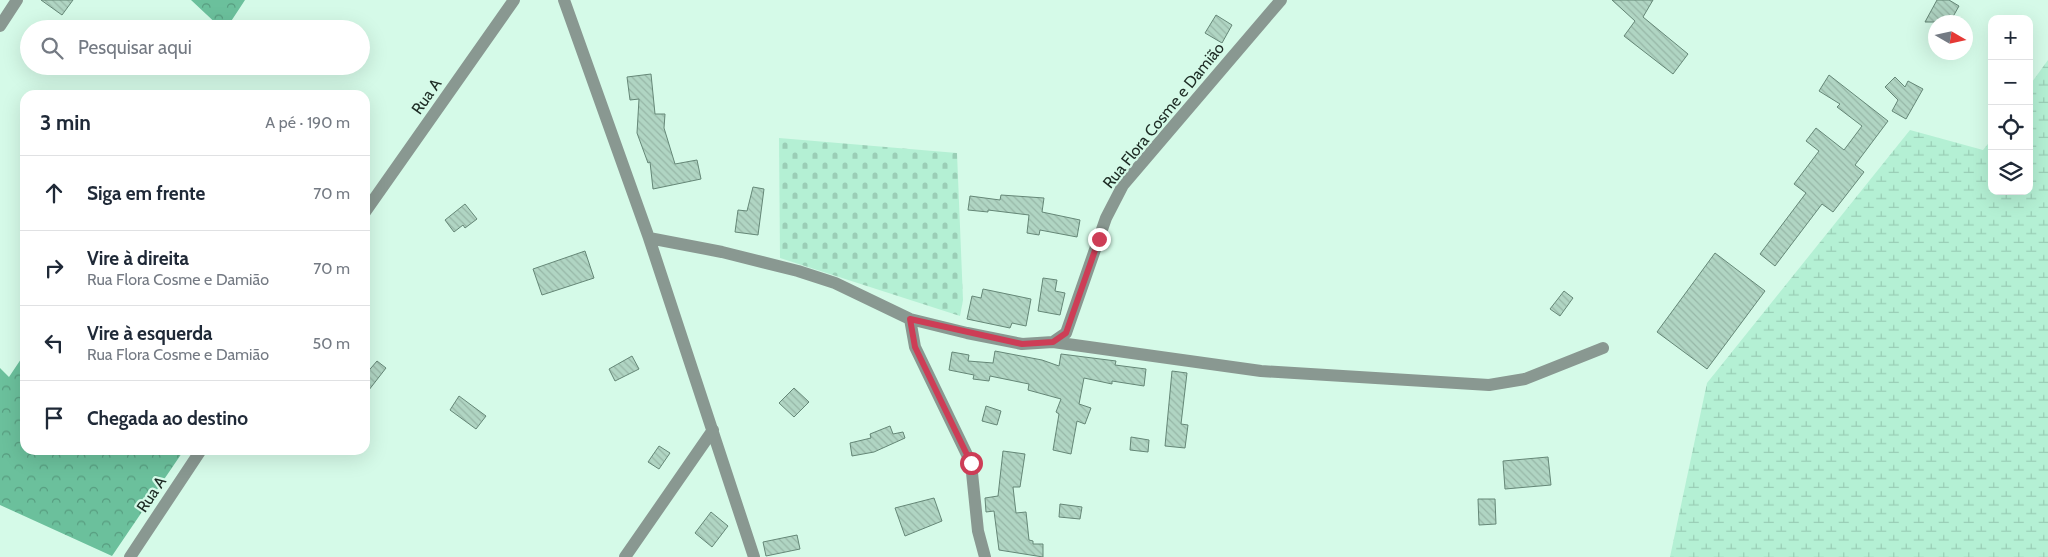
<!DOCTYPE html>
<html lang="pt">
<meta charset="utf-8">
<style>
body{margin:0;font-family:Cabin,sans-serif;background:#f6f6f7;color:#1f2937}
.controls{position:absolute;right:15px;top:15px;display:grid;overflow:hidden;border-radius:10px;box-shadow:0 5px 20px #0002}
.controls button{width:45px;height:45px;display:grid;place-items:center;padding:0;border:0;border-bottom:1px solid #e0e1e3;background:#fff;color:#1f2937;font:25px sans-serif}
.compass{position:absolute;left:1928px;top:15px;width:45px;height:45px;border-radius:50%;background:#fff;box-shadow:0 5px 20px #0002;rotate:99deg}
.stop{position:absolute;width:15px;height:15px;margin:-11px;border:4px solid #cd3d56;border-radius:50%;background:#fff}
.stop.end{background:#cd3d56;border-color:#fff;box-shadow:0 1px 5px #0008}
.list{margin:0;padding:0;list-style:none}
h2{display:flex;justify-content:space-between;align-items:center;height:65px;margin:0;padding:0 20px;font-size:21px}
h2 small{font-size:16px;font-weight:400;color:#747a83}
.list li{display:grid;grid-template-columns:32px 1fr auto;gap:15px;align-items:center;box-sizing:border-box;height:75px;padding:0 20px;border-top:1px solid #e0e1e3}
.list b{display:block;font-size:19px;white-space:nowrap}
.list p{margin:0;font-size:16px;white-space:nowrap;color:#747a83}
.list em{font-size:16px;font-style:normal;color:#747a83}
.icon{flex:none;width:28px;height:28px;fill:none;stroke:currentColor;stroke-width:2;stroke-linecap:round;stroke-linejoin:round}
.map{position:relative;flex:none;width:2048px;height:557px;overflow:hidden}
.search{position:absolute;background:#fff;box-shadow:0 5px 20px #0002;left:20px;top:20px;width:350px;height:55px;display:flex;align-items:center;gap:12px;box-sizing:border-box;padding:0 18px;border-radius:28px;color:#747a83;font-size:19px}
.panel{position:absolute;background:#fff;box-shadow:0 5px 20px #0002;left:20px;top:90px;width:350px;height:365px;border-radius:15px}
.map>svg:first-child{display:block}
</style>
<div class="map">
<svg width="2048" height="557" viewBox="0 0 2048 557">
<defs>
<pattern id="forest-crowns" width="20" height="18" patternUnits="userSpaceOnUse" patternTransform="scale(1.25)"><rect width="20" height="18" fill="#6bc09c"/><path d="M2 6a3 3 0 1 1 6 0M12 15a3 3 0 1 1 6 0" fill="none" stroke="#579c7f"/></pattern>
<pattern id="wetland-marsh" width="20" height="14" patternUnits="userSpaceOnUse" patternTransform="scale(1.25)"><rect width="20" height="14" fill="#b4f0d4"/><path d="M1 5h8M5 5V1M11 12h8M15 12V8" fill="none" stroke="#9aceb6"/></pattern>
<pattern id="cemetery-stones" width="16" height="16" patternUnits="userSpaceOnUse" patternTransform="scale(1.25)"><rect width="16" height="16" fill="#b4f0d4"/><path d="M2 7V4a2 2 0 0 1 4 0v3zM10 15v-3a2 2 0 0 1 4 0v3z" fill="#9aceb6"/></pattern>
<pattern id="building-back-hatch" width="6" height="6" patternUnits="userSpaceOnUse" patternTransform="scale(1.25)"><rect width="6" height="6" fill="#b0d5c3"/><path d="M-1 5l2 2M0 0l6 6M5-1l2 2" fill="none" stroke="#97b7a7"/></pattern>
</defs>
<rect width="100%" height="100%" fill="#d5fae8"/>
<!-- forest -->
<path fill="url(#forest-crowns)" d="M 191,0 L 245,0 L 226,29 L 222,29 Z
M 25,353 L 25,450 L 184,450 L 112,556 L 0,505 L 0,368 L 9,377 Z"/>
<!-- wetland -->
<path fill="url(#wetland-marsh)" d="M 2048,60 L 2048,557 L 1670,557 L 1707,383 L 1910,130 L 1983,150 L 1992,139 L 1992,191 L 2029,191 L 2029,86 Z"/>
<!-- cemetery -->
<path fill="url(#cemetery-stones)" d="M 779,138 L 957,153 L 963,300 L 960,316 L 780,258 Z"/>
<!-- building -->
<path fill="url(#building-back-hatch)" stroke="#658777" d="M 41,0 L 73,0 L 62,15 Z
M 1612,0 L 1653,0 L 1643,17 L 1688,54 L 1673,74 L 1624,36 L 1635,21 Z
M 1937,0 L 1949,0 L 1959,6 L 1950,22 L 1925,22 Z
M 1216,15 L 1232,25 L 1222,43 L 1205,33 Z
M 651,74 L 655,114 L 665,114 L 664,128 L 675,164 L 697,160 L 701,179 L 653,189 L 650,162 L 648,163 L 637,133 L 639,99 L 630,100 L 627,77 Z
M 1829,75 L 1888,121 L 1855,165 L 1864,172 L 1833,212 L 1822,204 L 1775,266 L 1760,254 L 1806,193 L 1794,184 L 1819,151 L 1806,141 L 1816,128 L 1844,150 L 1862,126 L 1837,107 L 1840,104 L 1819,91 Z
M 1895,77 L 1905,87 L 1908,81 L 1923,89 L 1906,119 L 1892,111 L 1898,100 L 1885,87 Z
M 753,187 L 764,189 L 758,235 L 735,232 L 738,210 L 747,211 Z
M 1001,195 L 1044,198 L 1042,212 L 1080,220 L 1077,237 L 1040,230 L 1039,235 L 1027,233 L 1029,215 L 988,210 L 988,212 L 968,210 L 970,196 L 1000,200 Z
M 465,204 L 477,219 L 465,228 L 463,225 L 454,232 L 445,220 Z
M 585,251 L 594,278 L 542,295 L 533,269 Z
M 1715,253 L 1765,291 L 1707,369 L 1657,332 Z
M 1043,278 L 1057,280 L 1055,291 L 1065,293 L 1060,315 L 1038,311 Z
M 983,289 L 1031,299 L 1026,326 L 1012,323 L 1010,328 L 967,319 L 972,296 L 981,298 Z
M 1564,291 L 1573,298 L 1560,316 L 1550,309 Z
M 995,351 L 1042,360 L 1059,366 L 1061,354 L 1116,361 L 1115,365 L 1146,369 L 1144,386 L 1112,381 L 1112,384 L 1084,378 L 1079,404 L 1091,408 L 1085,424 L 1077,421 L 1071,454 L 1053,450 L 1059,414 L 1056,412 L 1061,399 L 1028,390 L 1029,384 L 990,376 L 989,381 L 973,379 L 974,375 L 949,370 L 952,352 L 969,355 L 968,361 L 993,363 Z
M 632,356 L 639,369 L 615,381 L 609,369 Z
M 377,361 L 386,368 L 365,395 L 365,375 Z
M 1172,371 L 1187,373 L 1181,424 L 1188,425 L 1185,448 L 1165,446 Z
M 794,388 L 809,402 L 794,417 L 779,403 Z
M 459,396 L 486,416 L 476,429 L 450,410 Z
M 986,406 L 1001,411 L 997,425 L 982,421 Z
M 890,426 L 893,434 L 903,432 L 905,438 L 874,452 L 852,456 L 850,443 L 871,438 L 870,434 Z
M 1131,437 L 1149,440 L 1148,452 L 1130,450 Z
M 659,446 L 670,453 L 659,469 L 648,462 Z
M 1003,451 L 1025,454 L 1020,487 L 1013,487 L 1016,513 L 1026,512 L 1029,540 L 1033,541 L 1033,544 L 1043,544 L 1043,557 L 999,550 L 994,511 L 986,512 L 985,498 L 998,496 Z
M 1548,457 L 1551,485 L 1505,489 L 1503,461 Z
M 934,498 L 942,521 L 905,536 L 895,508 Z
M 1478,499 L 1495,499 L 1496,524 L 1479,525 Z
M 1060,504 L 1082,507 L 1080,519 L 1059,517 Z
M 711,512 L 728,526 L 712,547 L 695,533 Z
M 797,535 L 800,549 L 766,556 L 763,542 Z"/>
<g fill="none" stroke-linecap="round" stroke-linejoin="round">
<!-- minor -->
<path stroke="#899891" stroke-width="12" d="M 564,0 L 649,238 L 754,557
M 0,26 L 17,0
M 365,212 L 514,0
M 649,238 L 722,252 L 798,271 L 835,283 L 910,319 L 967,333 L 1022,344 L 1053,342 L 1066,333 L 1106,218 L 1123,185 L 1281,0
M 910,319 L 915,347 L 971,463 L 978,531 L 985,557
M 1053,342 L 1261,371 L 1489,385 L 1525,379 L 1603,348
M 130,557 L 201,450
M 625,557 L 713,430"/>
</g>
<g fill="none" stroke-linecap="round" stroke-linejoin="round">
<!-- route -->
<path stroke="#cd3d56" stroke-width="6" d="M 971,463 L 915,347 L 910,319 L 1022,344 L 1053,342 L 1066,333 L 1099,239"/>
</g>
<g text-anchor="middle" stroke-width="4.5" stroke-linejoin="round" paint-order="stroke">
<!-- street labels -->
<g font-size="16" fill="#1d2b24" stroke="#d5fae8">
<text transform="translate(426 96) rotate(-55)" y="6">Rua A</text>
<text transform="translate(1163 115) rotate(-51)" y="6">Rua Flora Cosme e Damião</text>
<text transform="translate(151 494) rotate(-56)" y="6">Rua A</text>
</g>
</g>
</svg>
<div class="controls">
<button>+</button>
<button>−</button>
<button><svg class="icon" aria-label="locate" viewBox="0 0 24 24"><circle cx="12" cy="12" r="6"/><path d="M12 2v4M12 18v4M2 12h4M18 12h4"/></svg></button>
<button><svg class="icon" aria-label="layers" viewBox="0 0 24 24"><path d="M12 4l9 5-9 5-9-5zM3 14l9 5 9-5"/></svg></button>
</div>
<svg class="compass" viewBox="-18 -18 36 36"><path d="M0-13l5 13h-10z" fill="#e53935"/><path d="M0 13l5-13h-10z" fill="#747a83"/></svg>
<div class="stop" style="left:971px;top:463px"></div>
<div class="stop end" style="left:1099px;top:239px"></div>
<div class="search"><svg class="icon" aria-label="search" viewBox="0 0 24 24"><circle cx="10" cy="10" r="6"/><path d="M15 15l6 6"/></svg>Pesquisar aqui</div>
<section class="panel">
<h2>3 min<small>A pé · 190 m</small></h2>
<ul class="list">
<li><svg class="icon" aria-label="ahead" viewBox="0 0 24 24"><path d="M12 20V5M6 11l6-6 6 6"/></svg><div><b>Siga em frente</b></div><em>70 m</em></li>
<li><svg class="icon" aria-label="right" viewBox="0 0 24 24"><path d="M7 20v-9h11M14 6l5 5-5 5"/></svg><div><b>Vire à direita</b><p>Rua Flora Cosme e Damião</p></div><em>70 m</em></li>
<li><svg class="icon" aria-label="left" viewBox="0 0 24 24"><path d="M17 20v-9H6M10 6l-5 5 5 5"/></svg><div><b>Vire à esquerda</b><p>Rua Flora Cosme e Damião</p></div><em>50 m</em></li>
<li><svg class="icon" aria-label="arrive" viewBox="0 0 24 24"><path d="M6 21V4h12l-3 4 3 4H6"/></svg><div><b>Chegada ao destino</b></div></li>
</ul>
</section>
</div>
